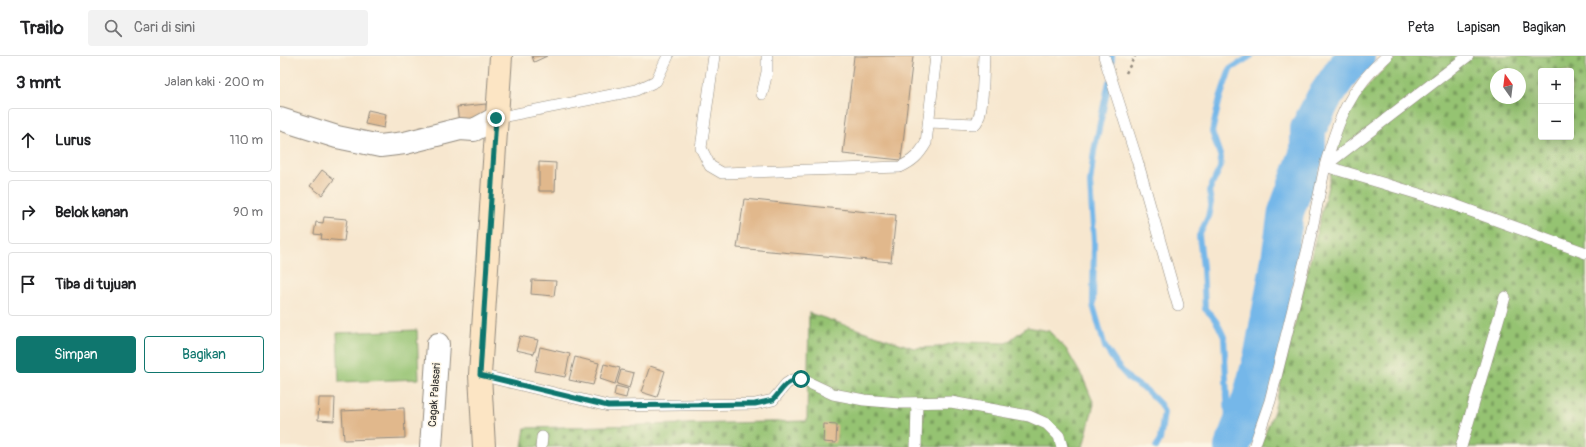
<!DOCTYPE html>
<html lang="id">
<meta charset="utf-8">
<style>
body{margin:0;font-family:Pangolin,sans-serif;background:#f2f2f2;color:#202124}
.controls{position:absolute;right:12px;top:12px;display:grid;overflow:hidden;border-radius:4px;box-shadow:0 4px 16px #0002}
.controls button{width:36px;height:36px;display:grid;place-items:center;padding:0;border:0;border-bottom:1px solid #e0e0e0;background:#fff;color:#202124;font:20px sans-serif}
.compass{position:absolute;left:1210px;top:12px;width:36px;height:36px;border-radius:50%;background:#fff;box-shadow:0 4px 16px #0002;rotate:346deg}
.stop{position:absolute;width:12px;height:12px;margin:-9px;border:3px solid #0f766e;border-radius:50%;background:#fff}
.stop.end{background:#0f766e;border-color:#fff;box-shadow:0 1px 4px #0008}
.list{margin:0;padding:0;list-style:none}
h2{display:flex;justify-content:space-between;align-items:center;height:52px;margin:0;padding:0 16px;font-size:17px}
h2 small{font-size:13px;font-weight:400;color:#757577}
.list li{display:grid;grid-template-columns:26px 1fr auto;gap:12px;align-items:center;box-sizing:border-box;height:64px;margin:0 8px 8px;padding:0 8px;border:1px solid #e0e0e0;border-radius:4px}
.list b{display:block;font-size:15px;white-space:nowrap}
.list em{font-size:13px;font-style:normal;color:#757577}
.actions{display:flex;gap:8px;padding:12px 16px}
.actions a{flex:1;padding:9px 0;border:1px solid #0f766e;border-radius:4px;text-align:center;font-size:14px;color:#0f766e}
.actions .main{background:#0f766e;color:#fff}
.icon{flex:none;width:22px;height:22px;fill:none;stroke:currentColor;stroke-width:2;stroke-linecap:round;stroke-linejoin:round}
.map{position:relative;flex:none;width:1306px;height:391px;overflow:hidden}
header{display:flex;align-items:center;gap:24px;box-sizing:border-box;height:56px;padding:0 20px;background:#fff;border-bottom:1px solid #e0e0e0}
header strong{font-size:19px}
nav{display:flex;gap:22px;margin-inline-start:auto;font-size:14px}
.search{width:280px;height:36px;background:#f2f2f2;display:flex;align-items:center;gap:10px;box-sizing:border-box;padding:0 14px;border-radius:4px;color:#757577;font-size:15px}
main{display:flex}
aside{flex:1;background:#fff}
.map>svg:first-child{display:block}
</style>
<header>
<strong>Trailo</strong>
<div class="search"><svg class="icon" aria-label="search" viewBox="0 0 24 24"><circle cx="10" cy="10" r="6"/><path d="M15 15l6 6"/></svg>Cari di sini</div>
<nav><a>Peta</a><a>Lapisan</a><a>Bagikan</a></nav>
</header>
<main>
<aside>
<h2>3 mnt<small>Jalan kaki · 200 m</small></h2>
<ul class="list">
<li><svg class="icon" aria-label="ahead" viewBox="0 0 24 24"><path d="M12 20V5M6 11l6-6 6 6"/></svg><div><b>Lurus</b></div><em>110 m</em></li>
<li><svg class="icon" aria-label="right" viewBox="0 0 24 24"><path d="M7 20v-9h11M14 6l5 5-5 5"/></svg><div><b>Belok kanan</b></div><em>90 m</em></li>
<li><svg class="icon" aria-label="arrive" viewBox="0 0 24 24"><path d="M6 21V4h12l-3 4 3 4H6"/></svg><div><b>Tiba di tujuan</b></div></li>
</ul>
<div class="actions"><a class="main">Simpan</a><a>Bagikan</a></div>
</aside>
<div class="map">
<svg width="1306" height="391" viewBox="0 0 1306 391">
<defs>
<pattern id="cemetery-stones" width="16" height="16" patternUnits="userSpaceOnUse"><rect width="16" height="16" fill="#95c372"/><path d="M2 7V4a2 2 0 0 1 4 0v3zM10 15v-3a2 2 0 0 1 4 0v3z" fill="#7a9f5e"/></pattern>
</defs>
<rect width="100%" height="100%" fill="#fcf5e5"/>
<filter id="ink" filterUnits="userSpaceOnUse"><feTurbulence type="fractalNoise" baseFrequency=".025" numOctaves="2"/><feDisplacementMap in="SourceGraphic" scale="8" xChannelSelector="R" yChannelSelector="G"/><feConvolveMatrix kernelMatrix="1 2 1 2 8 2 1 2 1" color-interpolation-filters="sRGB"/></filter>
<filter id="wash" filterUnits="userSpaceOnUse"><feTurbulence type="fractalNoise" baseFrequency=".012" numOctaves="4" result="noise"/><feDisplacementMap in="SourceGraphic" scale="16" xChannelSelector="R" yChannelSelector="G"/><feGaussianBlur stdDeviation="0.9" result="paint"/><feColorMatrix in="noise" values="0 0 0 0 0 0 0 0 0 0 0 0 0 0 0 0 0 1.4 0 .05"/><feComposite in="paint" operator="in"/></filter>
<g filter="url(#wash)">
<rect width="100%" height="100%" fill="#f7e7cf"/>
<!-- cemetery -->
<path fill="url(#cemetery-stones)" stroke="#60774e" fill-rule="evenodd" d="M 1118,0 L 1306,0 L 1306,391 L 980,391 L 994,355 L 1054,105 C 1058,92 1060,78 1065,66 C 1077,39 1097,19 1118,0 ZM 1261,15 L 1291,15 L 1291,81 L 1261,81 ZM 1216,18 L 1240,18 L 1240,42 L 1216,42 Z
M 529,257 L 634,292 L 659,291 L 677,286 L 726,287 L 747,271 L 769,275 L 786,293 L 803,322 L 814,348 L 803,391 L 242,391 L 245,372 L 527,365 Z"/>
<!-- garden -->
<path fill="#95c372" stroke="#60774e" d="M 137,274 L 139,323 L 59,326 L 57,277 Z"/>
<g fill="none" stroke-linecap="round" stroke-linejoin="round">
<!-- stream -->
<path stroke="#74b7e9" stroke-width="6" d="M 831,15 L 832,0
M 829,26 L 814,95 L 810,127 L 814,186 L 813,249 L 825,291 L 837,309 L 850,324 L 866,334 L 880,348 L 884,356 L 880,384 L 876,391
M 946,391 L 948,363 L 944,281 C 939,270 935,261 925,253 L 923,211 L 919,180 L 928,161 L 931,146 L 929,135 L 940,112 L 941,102 L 932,76 L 940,42 L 950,13 L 971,0"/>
<!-- river -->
<path stroke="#74b7e9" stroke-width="36" d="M 952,391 L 970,343 L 982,298 L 997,216 L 1006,156 L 1028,95 L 1028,73 L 1044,42 L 1063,14 L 1077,0"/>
</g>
<g id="blocks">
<!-- building -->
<path fill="#e1b88c" d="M 252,0 L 267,0 L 254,6 Z
M 574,0 L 633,0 L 621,104 L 563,98 Z
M 206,48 L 207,64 L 179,67 L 177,51 Z
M 88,54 L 106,58 L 104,72 L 85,68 Z
M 259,106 L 276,107 L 275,135 L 259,135 Z
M 42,114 L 54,123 L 42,139 L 30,130 Z
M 464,143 L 616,159 L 611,206 L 457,192 Z
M 44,161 L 67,163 L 64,185 L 41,183 L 42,179 L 34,178 L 36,166 L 43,167 Z
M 252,224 L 276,225 L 274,240 L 251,238 Z
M 240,280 L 258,284 L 254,298 L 236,294 Z
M 260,291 L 290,298 L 285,321 L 255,315 Z
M 295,301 L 319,307 L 313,329 L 289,324 Z
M 324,308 L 340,312 L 335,328 L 320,323 Z
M 370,310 L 385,315 L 377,341 L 361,336 Z
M 341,314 L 354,317 L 350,332 L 337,328 Z
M 336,330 L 348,333 L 346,342 L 334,339 Z
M 39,342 L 55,342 L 54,365 L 38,364 Z
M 124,352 L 125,382 L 64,384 L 62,355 Z
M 544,368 L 557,369 L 556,387 L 543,386 Z"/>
</g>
</g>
<g filter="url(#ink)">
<use href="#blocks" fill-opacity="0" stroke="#91897d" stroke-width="1"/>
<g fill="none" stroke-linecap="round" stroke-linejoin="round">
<defs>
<path id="service" d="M 434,0 L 421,92 L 430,110 L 442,117 L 620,111 C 633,105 639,99 646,87 L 656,0
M 824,0 L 857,104 L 898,249
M 1107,0 C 1069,33 1058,64 1045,110 L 1169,147 L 1306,197
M 482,38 L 487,16 L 487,0
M 216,62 L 357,34 L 376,25 L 388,0
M 649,66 L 695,68 C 704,61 703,13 704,0
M 200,319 L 328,350 L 475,348 L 493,344 L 506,328 L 512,324 L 521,323 L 553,338 L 584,344 L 620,347 L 671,346 L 749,360 L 767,368 L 779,380 L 782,391
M 261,391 L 262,381
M 636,391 L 637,347
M 974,391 L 990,345 L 1028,192 L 1045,110 L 1188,0
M 1181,391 L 1225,241"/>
<path id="minor" d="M 0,63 L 57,81 L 100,90 L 125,87 L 180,73 L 194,74 L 216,62
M 151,391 L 158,288"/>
<path id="secondary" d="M 204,391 L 200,319 L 221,0"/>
</defs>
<!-- service casing -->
<use href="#service" stroke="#91897d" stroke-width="12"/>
<!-- minor casing -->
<use href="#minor" stroke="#91897d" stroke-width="24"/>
<!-- secondary casing -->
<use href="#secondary" stroke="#91897d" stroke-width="24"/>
<!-- path -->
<path stroke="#91897d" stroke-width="2.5" stroke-dasharray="3 3" stroke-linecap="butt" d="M 846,17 L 855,0"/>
<!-- service -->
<use href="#service" stroke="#fff" stroke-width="11"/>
<!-- minor -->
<use href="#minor" stroke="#fff" stroke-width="22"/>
<!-- secondary -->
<use href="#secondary" stroke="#fce5c4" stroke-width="22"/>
</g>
</g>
<g fill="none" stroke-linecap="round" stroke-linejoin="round" filter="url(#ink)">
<!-- route -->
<path stroke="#0f766e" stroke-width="5" d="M 216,62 L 200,319 L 328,350 L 475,348 L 493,344 C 503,333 505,325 521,323"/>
</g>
<g text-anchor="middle" stroke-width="3" stroke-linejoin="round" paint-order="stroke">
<!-- street labels -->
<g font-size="11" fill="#2b2b2b" stroke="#fcf5e5">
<text transform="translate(154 339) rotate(-86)" y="4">Cagak Palasari</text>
</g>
</g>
</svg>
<div class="controls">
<button>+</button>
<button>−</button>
</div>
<svg class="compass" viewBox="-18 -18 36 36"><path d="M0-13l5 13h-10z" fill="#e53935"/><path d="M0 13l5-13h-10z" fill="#757577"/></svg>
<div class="stop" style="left:521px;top:323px"></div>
<div class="stop end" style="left:216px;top:62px"></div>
</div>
</main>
